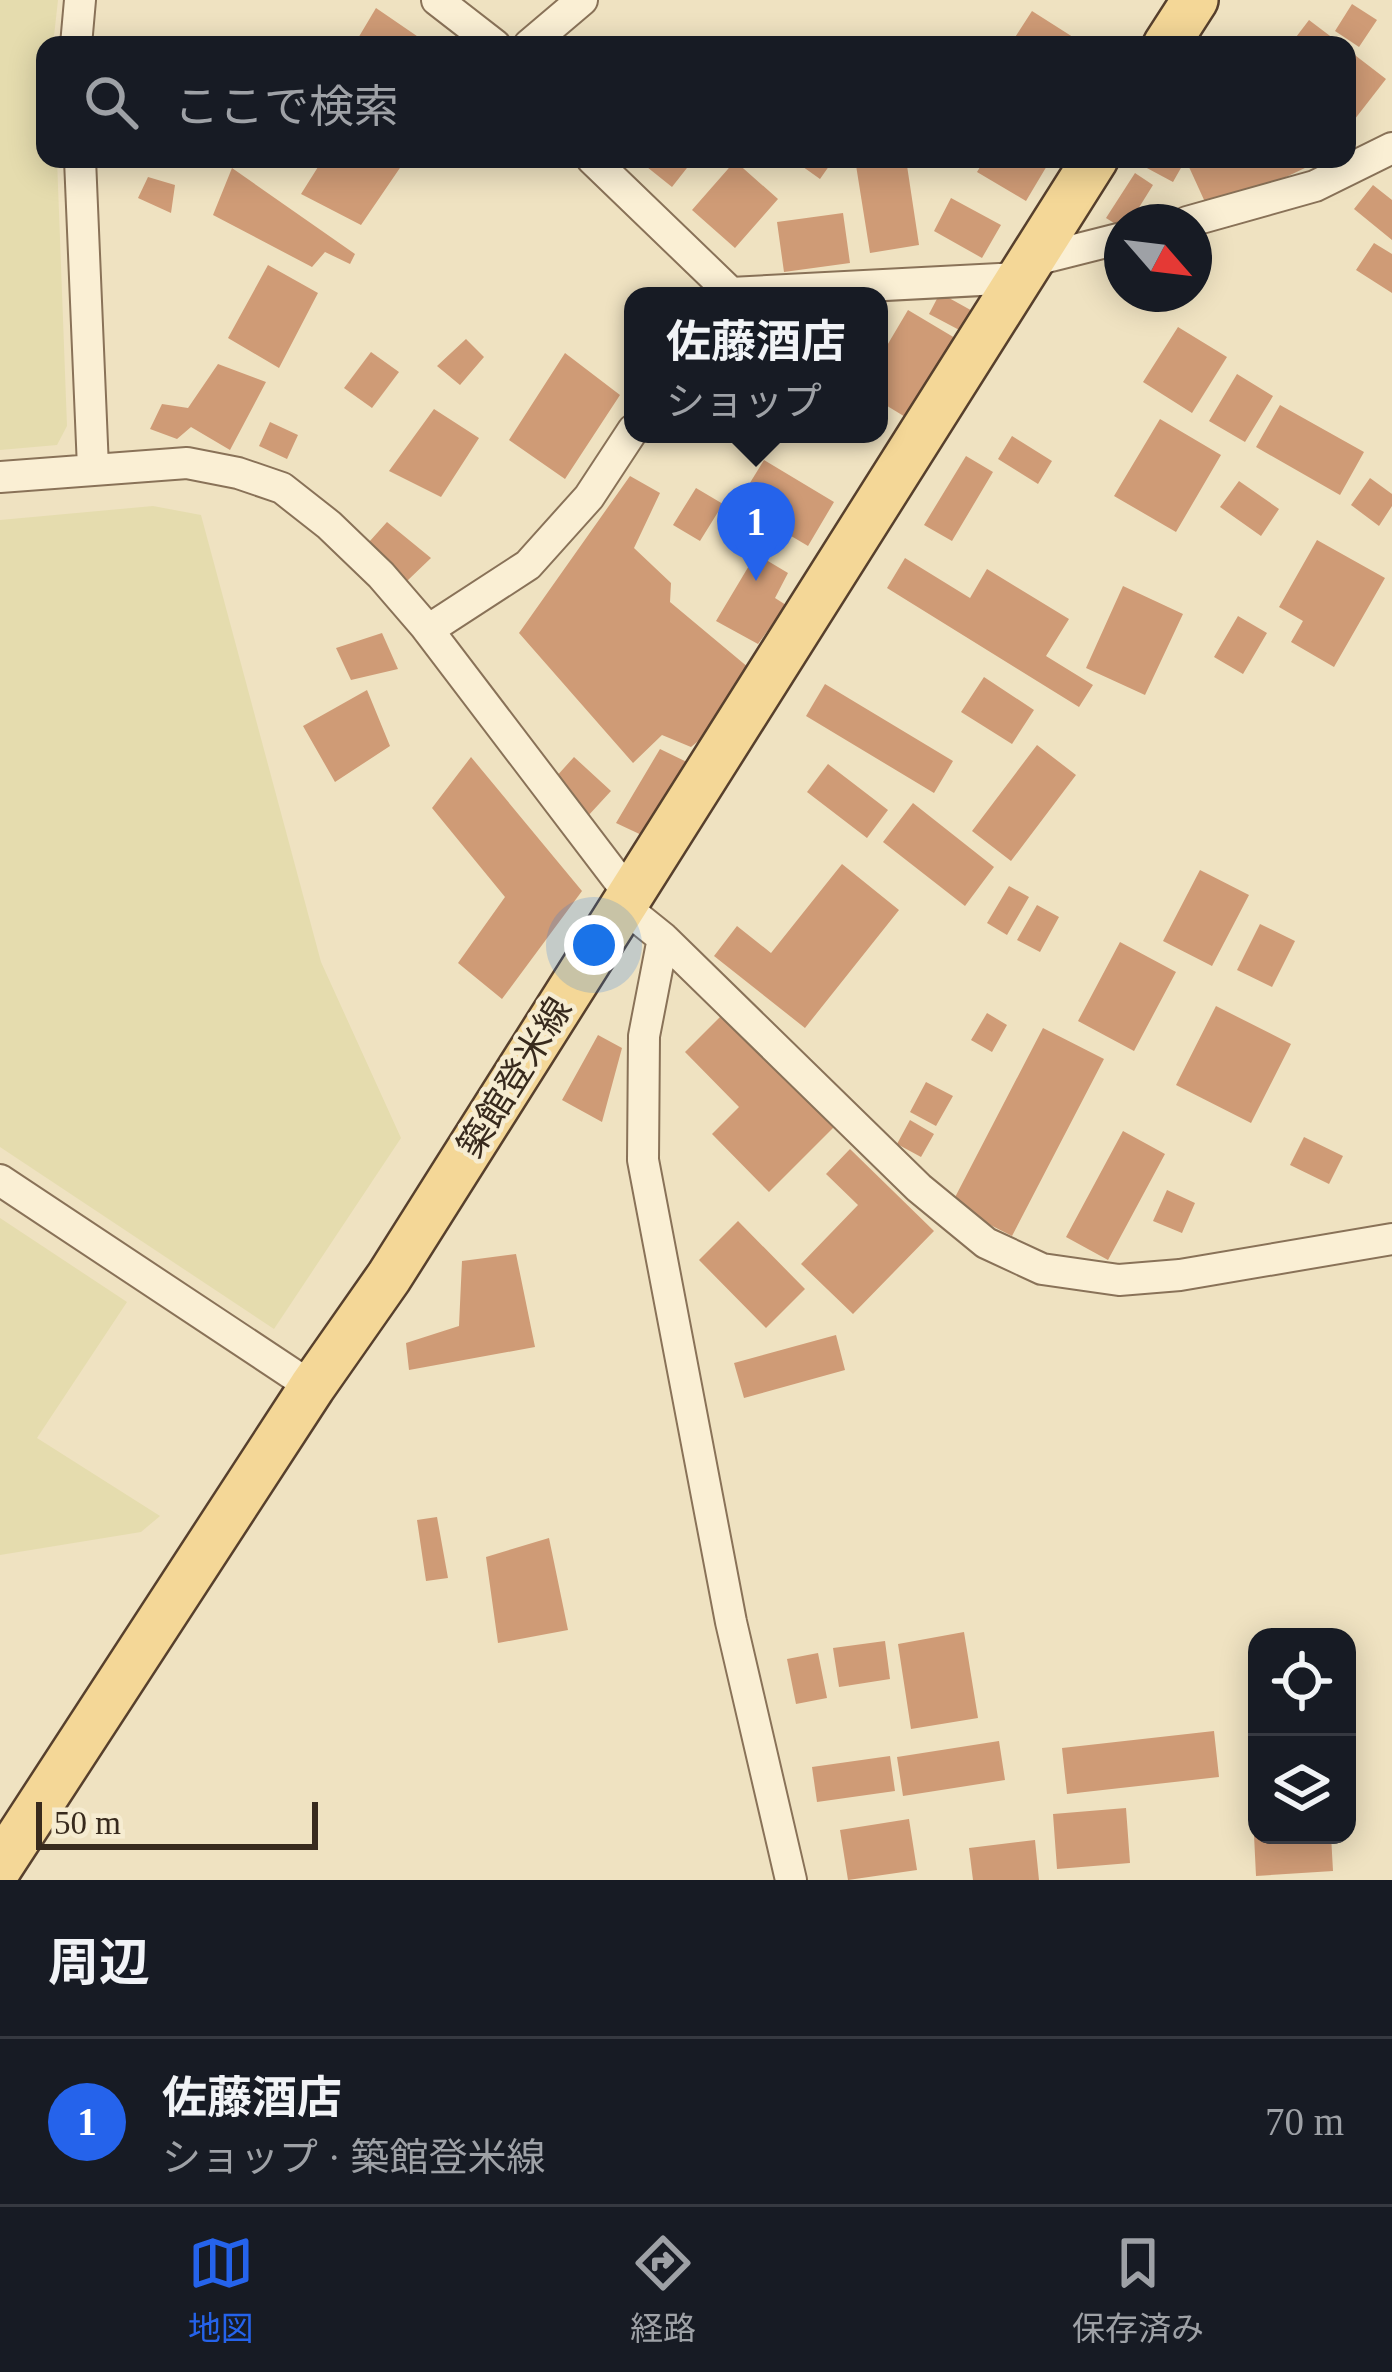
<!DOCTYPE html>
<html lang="ja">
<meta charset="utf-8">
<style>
body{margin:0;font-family:"Times New Roman","Noto Sans JP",serif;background:#20242c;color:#f1f3f6}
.controls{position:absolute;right:36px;bottom:36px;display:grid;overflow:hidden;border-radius:24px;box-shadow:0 6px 30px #0003}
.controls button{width:108px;height:108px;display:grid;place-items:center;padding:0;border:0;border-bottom:3px solid #363941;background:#171b24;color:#f1f3f6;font:60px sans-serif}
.compass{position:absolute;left:1104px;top:204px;width:108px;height:108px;border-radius:50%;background:#171b24;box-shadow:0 6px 30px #0003;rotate:118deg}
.scale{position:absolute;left:36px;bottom:30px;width:282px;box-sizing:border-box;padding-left:12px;border:6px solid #382a1d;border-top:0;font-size:33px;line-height:42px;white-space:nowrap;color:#382a1d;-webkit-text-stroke:9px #f6ecd1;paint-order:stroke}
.you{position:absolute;left:594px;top:945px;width:42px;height:42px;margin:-30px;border:9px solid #fff;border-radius:50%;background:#1a73e8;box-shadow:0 0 0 18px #1a73e833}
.badge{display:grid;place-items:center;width:78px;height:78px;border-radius:50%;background:#2563eb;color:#fff;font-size:39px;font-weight:700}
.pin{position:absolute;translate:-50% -99px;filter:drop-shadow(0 3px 6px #0008)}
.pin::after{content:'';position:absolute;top:63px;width:42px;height:36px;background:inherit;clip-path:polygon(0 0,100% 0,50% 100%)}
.popup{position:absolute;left:624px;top:287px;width:264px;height:156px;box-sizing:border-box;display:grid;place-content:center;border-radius:24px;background:#171b24;filter:drop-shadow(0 3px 9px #0005);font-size:39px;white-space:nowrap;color:#9ea1a6}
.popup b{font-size:45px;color:#f1f3f6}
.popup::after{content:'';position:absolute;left:50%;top:100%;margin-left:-24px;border:24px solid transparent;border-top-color:#171b24}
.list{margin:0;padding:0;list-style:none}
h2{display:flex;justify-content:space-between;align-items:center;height:156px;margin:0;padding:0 48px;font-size:51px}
h2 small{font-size:39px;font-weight:400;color:#9ea1a6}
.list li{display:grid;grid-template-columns:78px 1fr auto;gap:36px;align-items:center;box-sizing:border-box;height:168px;padding:0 48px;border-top:3px solid #363941}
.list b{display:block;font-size:45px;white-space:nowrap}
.list p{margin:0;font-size:39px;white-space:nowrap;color:#9ea1a6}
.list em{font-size:39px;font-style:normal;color:#9ea1a6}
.icon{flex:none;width:66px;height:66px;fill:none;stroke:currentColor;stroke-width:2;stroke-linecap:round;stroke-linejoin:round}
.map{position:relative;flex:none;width:1392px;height:1880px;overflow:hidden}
.search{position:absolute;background:#171b24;box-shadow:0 6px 30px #0003;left:36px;right:36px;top:36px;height:132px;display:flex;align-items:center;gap:30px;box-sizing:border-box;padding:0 42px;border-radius:24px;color:#9ea1a6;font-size:45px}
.sheet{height:324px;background:#171b24}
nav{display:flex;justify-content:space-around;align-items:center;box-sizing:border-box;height:168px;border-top:3px solid #363941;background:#171b24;font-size:33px;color:#9ea1a6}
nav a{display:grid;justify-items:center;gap:6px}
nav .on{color:#2563eb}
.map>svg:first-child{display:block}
</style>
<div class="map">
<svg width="1392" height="1880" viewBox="0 0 1392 1880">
<rect width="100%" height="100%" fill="#efe2c1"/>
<!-- farmland -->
<path fill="#e5dcae" d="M 0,0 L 58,0 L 53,45 L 45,45 L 45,159 L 57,159 L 67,426 L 57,445 L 0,450 Z
M 153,506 L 201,515 L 321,962 L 401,1138 L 274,1329 L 0,1147 L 0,520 Z
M 0,1218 L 127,1302 L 37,1438 L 160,1516 L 141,1532 L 0,1555 Z"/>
<!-- building -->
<path fill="#cf9b76" d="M 1352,4 L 1377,20 L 1359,47 L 1335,31 Z
M 376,8 L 430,45 L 354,45 Z
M 1032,11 L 1076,39 L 1072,45 L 1010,45 Z
M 1309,20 L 1342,45 L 1290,45 Z
M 1347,49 L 1386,79 L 1351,124 L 1347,121 Z
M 323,159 L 406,159 L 361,225 L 301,194 Z
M 637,159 L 694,159 L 672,187 Z
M 792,159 L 834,159 L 820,179 Z
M 855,159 L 906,159 L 919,245 L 870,253 Z
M 985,159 L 1051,159 L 1026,201 L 977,172 Z
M 1149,159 L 1186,159 L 1173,182 L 1145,167 Z
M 1206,159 L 1324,159 L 1210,213 L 1189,167 Z
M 735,161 L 778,199 L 735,248 L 692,210 Z
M 232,168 L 355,254 L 350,264 L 325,252 L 312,267 L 213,215 Z
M 1135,173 L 1153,185 L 1130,222 L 1122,222 L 1122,228 L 1106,218 Z
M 148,177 L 175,185 L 171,213 L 138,198 Z
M 1373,185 L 1392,200 L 1392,240 L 1354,209 Z
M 951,198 L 1001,225 L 982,258 L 934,231 Z
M 843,213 L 850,263 L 784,272 L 777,222 Z
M 1374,243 L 1392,254 L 1392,293 L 1356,270 Z
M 268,265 L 318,293 L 279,368 L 228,338 Z
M 940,293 L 976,313 L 965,333 L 929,314 Z
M 908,310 L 955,338 L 907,418 L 879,401 L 879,359 Z
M 1178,327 L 1227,357 L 1192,413 L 1143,382 Z
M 466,339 L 484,357 L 460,385 L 437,366 Z
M 371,352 L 399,372 L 372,408 L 344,388 Z
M 565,353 L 620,395 L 565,479 L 509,440 Z
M 218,364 L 266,382 L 230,450 L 191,427 L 177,439 L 150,429 L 162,404 L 188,408 Z
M 1237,374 L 1273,396 L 1245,442 L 1209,421 Z
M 1280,405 L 1364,452 L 1340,495 L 1256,447 Z
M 434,409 L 479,438 L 441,497 L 389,471 Z
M 1160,419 L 1221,455 L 1176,532 L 1114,496 Z
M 270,422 L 298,435 L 287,459 L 259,446 Z
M 718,434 L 758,434 L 750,450 Z
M 1012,436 L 1052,461 L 1038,484 L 998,459 Z
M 966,456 L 993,472 L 952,541 L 924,525 Z
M 764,460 L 834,502 L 808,546 L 737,504 Z
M 630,476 L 660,493 L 634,548 L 671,583 L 670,602 L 755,673 L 719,724 L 691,747 L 662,735 L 633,763 L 519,633 Z
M 1370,478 L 1392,494 L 1392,506 L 1379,526 L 1351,505 Z
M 1239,481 L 1279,509 L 1261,536 L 1220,507 Z
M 696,488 L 723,504 L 700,541 L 673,525 Z
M 387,522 L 431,558 L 407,581 L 369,542 Z
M 1317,540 L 1385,578 L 1334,667 L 1291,642 L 1303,621 L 1279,607 Z
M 756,554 L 788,573 L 775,598 L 786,605 L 758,644 L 716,621 Z
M 905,558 L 970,598 L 987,569 L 1069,619 L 1046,656 L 1093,685 L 1079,707 L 887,588 Z
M 1123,586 L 1183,614 L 1145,695 L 1086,668 Z
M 1238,616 L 1267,633 L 1243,674 L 1214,657 Z
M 382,633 L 398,669 L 351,680 L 336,648 Z
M 984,677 L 1034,710 L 1012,744 L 961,712 Z
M 825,684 L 953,761 L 934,793 L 806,716 Z
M 367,690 L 390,746 L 335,782 L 303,726 Z
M 1037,745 L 1076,775 L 1011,861 L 972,831 Z
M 660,749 L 693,765 L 648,838 L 616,823 Z
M 471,757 L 582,891 L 502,999 L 458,963 L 505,897 L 432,808 Z
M 574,757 L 611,791 L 587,817 L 555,778 Z
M 828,764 L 888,810 L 867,838 L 807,792 Z
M 913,803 L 994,867 L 965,906 L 883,842 Z
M 842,864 L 899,910 L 805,1028 L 714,956 L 737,926 L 771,953 Z
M 1200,870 L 1249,895 L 1212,966 L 1163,941 Z
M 1009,886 L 1029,897 L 1007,935 L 987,923 Z
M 1037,905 L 1059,917 L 1040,952 L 1017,940 Z
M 1260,924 L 1295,941 L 1272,987 L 1237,970 Z
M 1120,942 L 1176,972 L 1134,1051 L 1078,1021 Z
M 1216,1006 L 1291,1044 L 1251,1123 L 1176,1085 Z
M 987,1013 L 1007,1025 L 992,1052 L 971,1040 Z
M 723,1014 L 835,1126 L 769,1192 L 712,1134 L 739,1107 L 685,1052 Z
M 1043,1028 L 1104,1059 L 1012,1236 L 951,1205 Z
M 598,1035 L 622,1048 L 602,1122 L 562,1100 Z
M 926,1082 L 953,1096 L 936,1126 L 910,1112 Z
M 910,1120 L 934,1134 L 921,1157 L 897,1144 Z
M 1123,1131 L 1165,1154 L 1108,1260 L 1066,1237 Z
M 1304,1137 L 1343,1156 L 1329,1184 L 1290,1165 Z
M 850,1149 L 934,1231 L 853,1314 L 801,1264 L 858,1205 L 826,1174 Z
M 1167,1190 L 1195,1203 L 1182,1233 L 1153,1221 Z
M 738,1221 L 805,1289 L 766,1328 L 699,1260 Z
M 516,1254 L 535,1347 L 409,1370 L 406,1343 L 459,1326 L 462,1261 Z
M 836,1335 L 845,1370 L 744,1398 L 734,1363 Z
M 437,1517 L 448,1578 L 426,1581 L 417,1520 Z
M 549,1538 L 568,1630 L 498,1643 L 486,1557 Z
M 964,1632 L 978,1718 L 911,1729 L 898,1644 Z
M 885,1641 L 890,1679 L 839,1687 L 833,1648 Z
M 818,1653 L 827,1698 L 796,1704 L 787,1659 Z
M 1214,1731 L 1219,1777 L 1067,1794 L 1062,1748 Z
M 999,1741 L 1005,1780 L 903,1796 L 897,1757 Z
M 890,1756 L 895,1791 L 817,1802 L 812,1767 Z
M 1251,1787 L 1257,1787 L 1257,1831 L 1253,1832 Z
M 1126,1808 L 1130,1863 L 1057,1869 L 1053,1814 Z
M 909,1819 L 917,1870 L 848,1880 L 840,1830 Z
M 1254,1835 L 1331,1835 L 1333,1871 L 1256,1876 Z
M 1035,1840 L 1039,1880 L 973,1880 L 969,1848 Z"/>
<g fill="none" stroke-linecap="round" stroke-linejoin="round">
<defs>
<path id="street" d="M 437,0 L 495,45
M 76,45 L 80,0
M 529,45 L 582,0
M 80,159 L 93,468
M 592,159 L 731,293 L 1020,278
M 1187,222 L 1315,186 L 1392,148
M 1031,261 L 1122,238
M 0,477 L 187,463 L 238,473 L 282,488 L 329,525 L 381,575 L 425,626 L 629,894
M 428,630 L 528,565 L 589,497 L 633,430
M 622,905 L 663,938 L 919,1188 L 986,1243 L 1042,1269 L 1119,1280 L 1180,1275 L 1392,1239
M 663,938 L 644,1036 L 643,1160 L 731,1622 L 791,1880
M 0,1180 L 312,1387"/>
<path id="primary" d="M 1166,45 L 1195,0
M 0,1866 L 312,1387 L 389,1277 L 1095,159"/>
</defs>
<!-- street casing -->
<use href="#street" stroke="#897258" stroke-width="34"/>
<!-- primary casing -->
<use href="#primary" stroke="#57402d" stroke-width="50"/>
<!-- street -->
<use href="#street" stroke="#faefd4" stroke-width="30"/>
<!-- primary -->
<use href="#primary" stroke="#f4d797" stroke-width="45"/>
</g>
<g text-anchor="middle" stroke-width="9" stroke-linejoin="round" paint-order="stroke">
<!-- street labels -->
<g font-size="36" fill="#382a1d" stroke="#f6ecd1">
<text transform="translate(514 1077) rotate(-58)" y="13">築館登米線</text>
</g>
</g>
</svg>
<div class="controls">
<button><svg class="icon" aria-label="locate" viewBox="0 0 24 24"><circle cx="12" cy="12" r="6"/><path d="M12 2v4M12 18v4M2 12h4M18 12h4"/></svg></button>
<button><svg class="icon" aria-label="layers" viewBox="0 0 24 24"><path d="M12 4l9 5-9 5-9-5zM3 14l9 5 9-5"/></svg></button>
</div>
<svg class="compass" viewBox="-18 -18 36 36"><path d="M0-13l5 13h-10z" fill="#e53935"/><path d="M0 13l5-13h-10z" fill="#9ea1a6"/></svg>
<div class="scale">50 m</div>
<div class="you"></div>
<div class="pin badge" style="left:756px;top:581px">1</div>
<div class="popup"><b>佐藤酒店</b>ショップ</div>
<div class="search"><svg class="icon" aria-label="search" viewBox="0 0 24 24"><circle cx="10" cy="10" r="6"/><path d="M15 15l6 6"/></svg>ここで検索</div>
</div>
<section class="sheet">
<h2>周辺<small></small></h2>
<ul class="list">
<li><span class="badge">1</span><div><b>佐藤酒店</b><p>ショップ · 築館登米線</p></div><em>70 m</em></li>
</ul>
</section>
<nav>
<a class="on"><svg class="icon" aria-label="map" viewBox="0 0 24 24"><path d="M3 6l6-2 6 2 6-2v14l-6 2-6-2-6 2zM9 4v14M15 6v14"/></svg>地図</a>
<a><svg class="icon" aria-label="directions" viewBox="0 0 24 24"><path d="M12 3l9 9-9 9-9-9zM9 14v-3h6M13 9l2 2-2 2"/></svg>経路</a>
<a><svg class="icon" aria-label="saved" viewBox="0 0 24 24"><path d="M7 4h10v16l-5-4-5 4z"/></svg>保存済み</a>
</nav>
